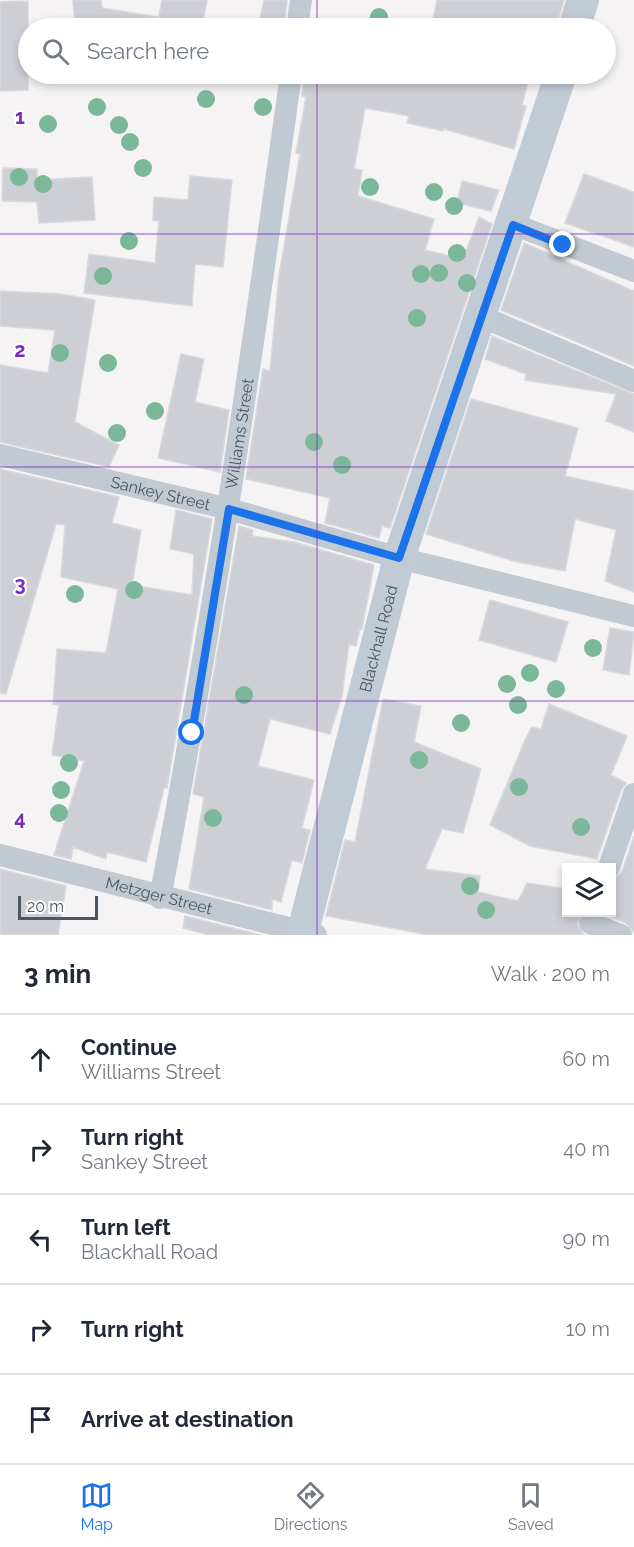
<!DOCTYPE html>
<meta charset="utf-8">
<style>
body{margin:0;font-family:Raleway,sans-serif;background:#f2f2f3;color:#1f2937}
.controls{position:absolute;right:18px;bottom:18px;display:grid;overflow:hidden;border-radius:0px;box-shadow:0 3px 9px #0003}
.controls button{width:54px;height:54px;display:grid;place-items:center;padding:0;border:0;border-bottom:2px solid #e0e1e3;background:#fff;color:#1f2937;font:30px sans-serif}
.scale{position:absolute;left:18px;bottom:15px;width:80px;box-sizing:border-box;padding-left:6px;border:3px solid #4a5661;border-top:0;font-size:16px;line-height:21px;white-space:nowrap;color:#4a5661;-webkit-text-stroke:4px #fff;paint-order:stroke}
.stop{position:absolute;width:18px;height:18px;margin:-14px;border:4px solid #1a73e8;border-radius:50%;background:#fff}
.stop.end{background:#1a73e8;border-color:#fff;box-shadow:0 2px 6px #0008}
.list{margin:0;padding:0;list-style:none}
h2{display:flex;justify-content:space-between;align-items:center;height:78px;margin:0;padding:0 24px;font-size:26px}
h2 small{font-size:20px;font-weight:400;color:#747a83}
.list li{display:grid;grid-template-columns:39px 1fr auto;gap:18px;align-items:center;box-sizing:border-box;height:90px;padding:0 24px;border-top:2px solid #e0e1e3}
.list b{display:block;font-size:22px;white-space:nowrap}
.list p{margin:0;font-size:20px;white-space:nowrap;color:#747a83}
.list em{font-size:20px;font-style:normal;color:#747a83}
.icon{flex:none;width:33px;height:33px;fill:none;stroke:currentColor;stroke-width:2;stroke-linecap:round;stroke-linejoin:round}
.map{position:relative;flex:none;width:634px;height:935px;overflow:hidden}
.search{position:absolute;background:#fff;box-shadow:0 3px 9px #0003;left:18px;right:18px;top:18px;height:66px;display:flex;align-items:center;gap:15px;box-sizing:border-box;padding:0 21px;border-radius:33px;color:#747a83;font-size:22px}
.sheet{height:528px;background:#fff}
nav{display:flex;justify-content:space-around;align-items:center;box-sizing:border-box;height:84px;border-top:2px solid #e0e1e3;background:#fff;font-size:16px;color:#747a83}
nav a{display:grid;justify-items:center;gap:3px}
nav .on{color:#1a73e8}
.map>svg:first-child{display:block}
</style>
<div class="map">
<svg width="634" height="935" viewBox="0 0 634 935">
<rect width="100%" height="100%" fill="#f5f3f3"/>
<!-- building -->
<path fill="#cdcfd5" stroke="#d7d9de" stroke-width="1.5" d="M 73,0 L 101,0 L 102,8 L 157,17 L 156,28 L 75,28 Z
M 162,0 L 207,0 L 202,28 L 158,22 Z
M 264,0 L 287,0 L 284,28 L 258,28 Z
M 437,0 L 564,0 L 556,28 L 431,28 Z
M 28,1 L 28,90 L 0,91 L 0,2 Z
M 304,74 L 530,74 L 522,105 L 526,106 L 514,149 L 444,129 L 443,131 L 407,123 L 409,116 L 365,108 L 354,169 L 362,170 L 358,196 L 434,219 L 425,250 L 463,259 L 479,217 L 492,224 L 390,528 L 382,526 L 379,538 L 325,523 L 330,498 L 246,479 L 263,369 L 270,371 L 279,275 L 300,154 L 296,153 L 306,97 L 302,96 Z
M 3,168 L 37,169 L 37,180 L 92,177 L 95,220 L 39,223 L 37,202 L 2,201 Z
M 584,174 L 634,192 L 634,247 L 565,223 Z
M 190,176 L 232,180 L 223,267 L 195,264 L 192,306 L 84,293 L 89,254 L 155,263 L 159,221 L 153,220 L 154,197 L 188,200 Z
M 462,181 L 499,190 L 491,211 L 457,203 Z
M 524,243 L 634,291 L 634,366 L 501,310 Z
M 0,291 L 61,294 L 95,300 L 75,422 L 119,445 L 109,467 L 0,442 L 0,365 L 48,373 L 55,330 L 0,326 Z
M 492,336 L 634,394 L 634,432 L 606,421 L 616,394 L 525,380 L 526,374 L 485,359 Z
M 181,354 L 204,359 L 195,402 L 229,410 L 220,472 L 158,458 Z
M 471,399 L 578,428 L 565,476 L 634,491 L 634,592 L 605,581 L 616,530 L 575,519 L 565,571 L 513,561 L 426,534 Z
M 0,469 L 119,497 L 112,523 L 141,530 L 132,585 L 192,595 L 194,554 L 170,549 L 176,510 L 212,519 L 167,788 L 164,788 L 146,862 L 107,852 L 106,859 L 73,847 L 71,859 L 54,855 L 84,761 L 52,755 L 59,705 L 53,704 L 57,649 L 106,653 L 118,589 L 61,577 L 65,525 L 56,524 L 6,694 L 0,693 Z
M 239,526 L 253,530 L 252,536 L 294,542 L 374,565 L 362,629 L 360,628 L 356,646 L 349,644 L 342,696 L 330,734 L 270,719 L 258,766 L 314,780 L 302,828 L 310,830 L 302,863 L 292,860 L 281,902 L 272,899 L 272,910 L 189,889 L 204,797 L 193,794 Z
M 490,600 L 568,622 L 556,662 L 479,640 Z
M 610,628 L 634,632 L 629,675 L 603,670 Z
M 383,699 L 421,706 L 414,742 L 481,769 L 463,833 L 442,829 L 425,869 L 480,876 L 478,892 L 518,901 L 527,883 L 567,889 L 567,912 L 582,912 L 577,924 L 584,935 L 429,935 L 326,916 L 345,840 L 355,842 Z
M 549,704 L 627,736 L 611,775 L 626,783 L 621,790 L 597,859 L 530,846 L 490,825 L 525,740 L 532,727 L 541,729 Z
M 634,836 L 634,932 L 626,923 L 600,912 L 612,912 L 612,880 L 622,872 Z
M 0,869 L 66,886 L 58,935 L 0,935 Z
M 185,916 L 261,935 L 209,935 L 183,928 Z"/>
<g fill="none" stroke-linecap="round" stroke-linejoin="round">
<!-- street -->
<g stroke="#c1cad2" stroke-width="22">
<path d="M 297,28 L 301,0"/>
<path d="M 513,224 L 634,271"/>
<path d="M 480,316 L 634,381"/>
<path id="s1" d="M 0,455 L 229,509 L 399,558 L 634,616"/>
<path id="s2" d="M 0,855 L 316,935"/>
<path d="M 609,867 L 634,794"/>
<path id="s3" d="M 160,898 C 213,624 253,349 291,74"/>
<path d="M 590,923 L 621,935"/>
</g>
<!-- secondary -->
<g stroke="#c1cbd6" stroke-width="32">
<path d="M 574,28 L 583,0"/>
<path id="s4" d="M 302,935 L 399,558 L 561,74"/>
</g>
</g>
<!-- trees -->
<g fill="#7bb799">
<circle cx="379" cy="17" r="9"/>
<circle cx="206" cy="99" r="9"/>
<circle cx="97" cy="107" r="9"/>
<circle cx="263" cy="107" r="9"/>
<circle cx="48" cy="124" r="9"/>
<circle cx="119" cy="125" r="9"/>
<circle cx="130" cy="142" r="9"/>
<circle cx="143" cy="168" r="9"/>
<circle cx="19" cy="177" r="9"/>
<circle cx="43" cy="184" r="9"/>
<circle cx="370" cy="187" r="9"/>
<circle cx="434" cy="192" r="9"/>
<circle cx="454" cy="206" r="9"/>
<circle cx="129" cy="241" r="9"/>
<circle cx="457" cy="253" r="9"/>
<circle cx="439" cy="273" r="9"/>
<circle cx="421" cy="274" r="9"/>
<circle cx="103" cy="276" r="9"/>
<circle cx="467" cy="283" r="9"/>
<circle cx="417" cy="318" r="9"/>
<circle cx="60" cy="353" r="9"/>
<circle cx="108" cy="363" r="9"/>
<circle cx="155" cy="411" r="9"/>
<circle cx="117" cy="433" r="9"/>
<circle cx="314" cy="442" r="9"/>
<circle cx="342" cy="465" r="9"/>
<circle cx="134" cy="590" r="9"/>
<circle cx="75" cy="594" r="9"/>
<circle cx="593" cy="648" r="9"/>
<circle cx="530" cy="673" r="9"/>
<circle cx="507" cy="684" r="9"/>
<circle cx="556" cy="689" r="9"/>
<circle cx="244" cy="695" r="9"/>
<circle cx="518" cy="705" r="9"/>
<circle cx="461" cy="723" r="9"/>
<circle cx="419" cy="760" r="9"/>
<circle cx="69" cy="763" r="9"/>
<circle cx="519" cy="787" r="9"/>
<circle cx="61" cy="790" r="9"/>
<circle cx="59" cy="813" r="9"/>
<circle cx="213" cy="818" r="9"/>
<circle cx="581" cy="827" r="9"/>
<circle cx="470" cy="886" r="9"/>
<circle cx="486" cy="910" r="9"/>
</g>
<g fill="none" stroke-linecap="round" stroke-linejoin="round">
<!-- route -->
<path stroke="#1a73e8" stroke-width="8" d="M 192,733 L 229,509 L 399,558 L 513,225 L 563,245"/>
</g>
<!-- grid -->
<path fill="none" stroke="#7b2cbf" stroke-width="1.5" stroke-opacity="0.55" d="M 317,0 L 317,28M 317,74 L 317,935M 0,234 L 634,234M 0,467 L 634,467M 0,701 L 634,701"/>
<g text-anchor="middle" stroke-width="4.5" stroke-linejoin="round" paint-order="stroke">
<!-- street labels -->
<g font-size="16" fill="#4a5661" stroke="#fff">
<text dy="6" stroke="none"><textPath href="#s3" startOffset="471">Williams Street</textPath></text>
<text dy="6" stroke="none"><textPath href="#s1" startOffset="165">Sankey Street</textPath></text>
<text dy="6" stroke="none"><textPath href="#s4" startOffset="306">Blackhall Road</textPath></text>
<text dy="6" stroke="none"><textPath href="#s2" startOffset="164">Metzger Street</textPath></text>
</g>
</g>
<g font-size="20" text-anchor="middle" font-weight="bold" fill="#7b2cbf" stroke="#fff" stroke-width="4.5" stroke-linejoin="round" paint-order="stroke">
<text x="20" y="124">1</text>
<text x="20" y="357">2</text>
<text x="20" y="591">3</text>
<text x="20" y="825">4</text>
</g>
</svg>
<div class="controls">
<button><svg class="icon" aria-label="layers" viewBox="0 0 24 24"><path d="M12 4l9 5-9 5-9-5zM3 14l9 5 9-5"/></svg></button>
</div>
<div class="scale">20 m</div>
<div class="stop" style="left:192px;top:733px"></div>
<div class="stop end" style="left:563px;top:245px"></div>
<div class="search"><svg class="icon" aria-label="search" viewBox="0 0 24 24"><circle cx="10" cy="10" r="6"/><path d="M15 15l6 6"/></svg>Search here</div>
</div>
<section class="sheet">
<h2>3 min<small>Walk · 200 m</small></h2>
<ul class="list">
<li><svg class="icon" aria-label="ahead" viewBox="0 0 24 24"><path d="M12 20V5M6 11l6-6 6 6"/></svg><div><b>Continue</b><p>Williams Street</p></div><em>60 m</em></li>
<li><svg class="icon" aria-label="right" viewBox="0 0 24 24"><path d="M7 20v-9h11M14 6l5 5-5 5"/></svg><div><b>Turn right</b><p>Sankey Street</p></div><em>40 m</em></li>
<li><svg class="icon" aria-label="left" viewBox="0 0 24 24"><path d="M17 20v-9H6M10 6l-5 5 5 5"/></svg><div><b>Turn left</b><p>Blackhall Road</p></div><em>90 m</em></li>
<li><svg class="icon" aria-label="right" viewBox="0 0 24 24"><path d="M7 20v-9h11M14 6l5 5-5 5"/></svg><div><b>Turn right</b></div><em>10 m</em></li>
<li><svg class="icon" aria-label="arrive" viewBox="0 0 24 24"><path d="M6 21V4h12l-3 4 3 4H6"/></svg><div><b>Arrive at destination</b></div></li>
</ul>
</section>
<nav>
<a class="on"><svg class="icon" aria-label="map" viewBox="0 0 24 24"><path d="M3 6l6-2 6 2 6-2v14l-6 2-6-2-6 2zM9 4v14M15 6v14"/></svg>Map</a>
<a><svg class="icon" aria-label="directions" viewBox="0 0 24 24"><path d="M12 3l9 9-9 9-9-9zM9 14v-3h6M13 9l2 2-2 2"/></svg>Directions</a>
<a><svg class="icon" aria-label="saved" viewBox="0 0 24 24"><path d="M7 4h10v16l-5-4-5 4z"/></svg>Saved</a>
</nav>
